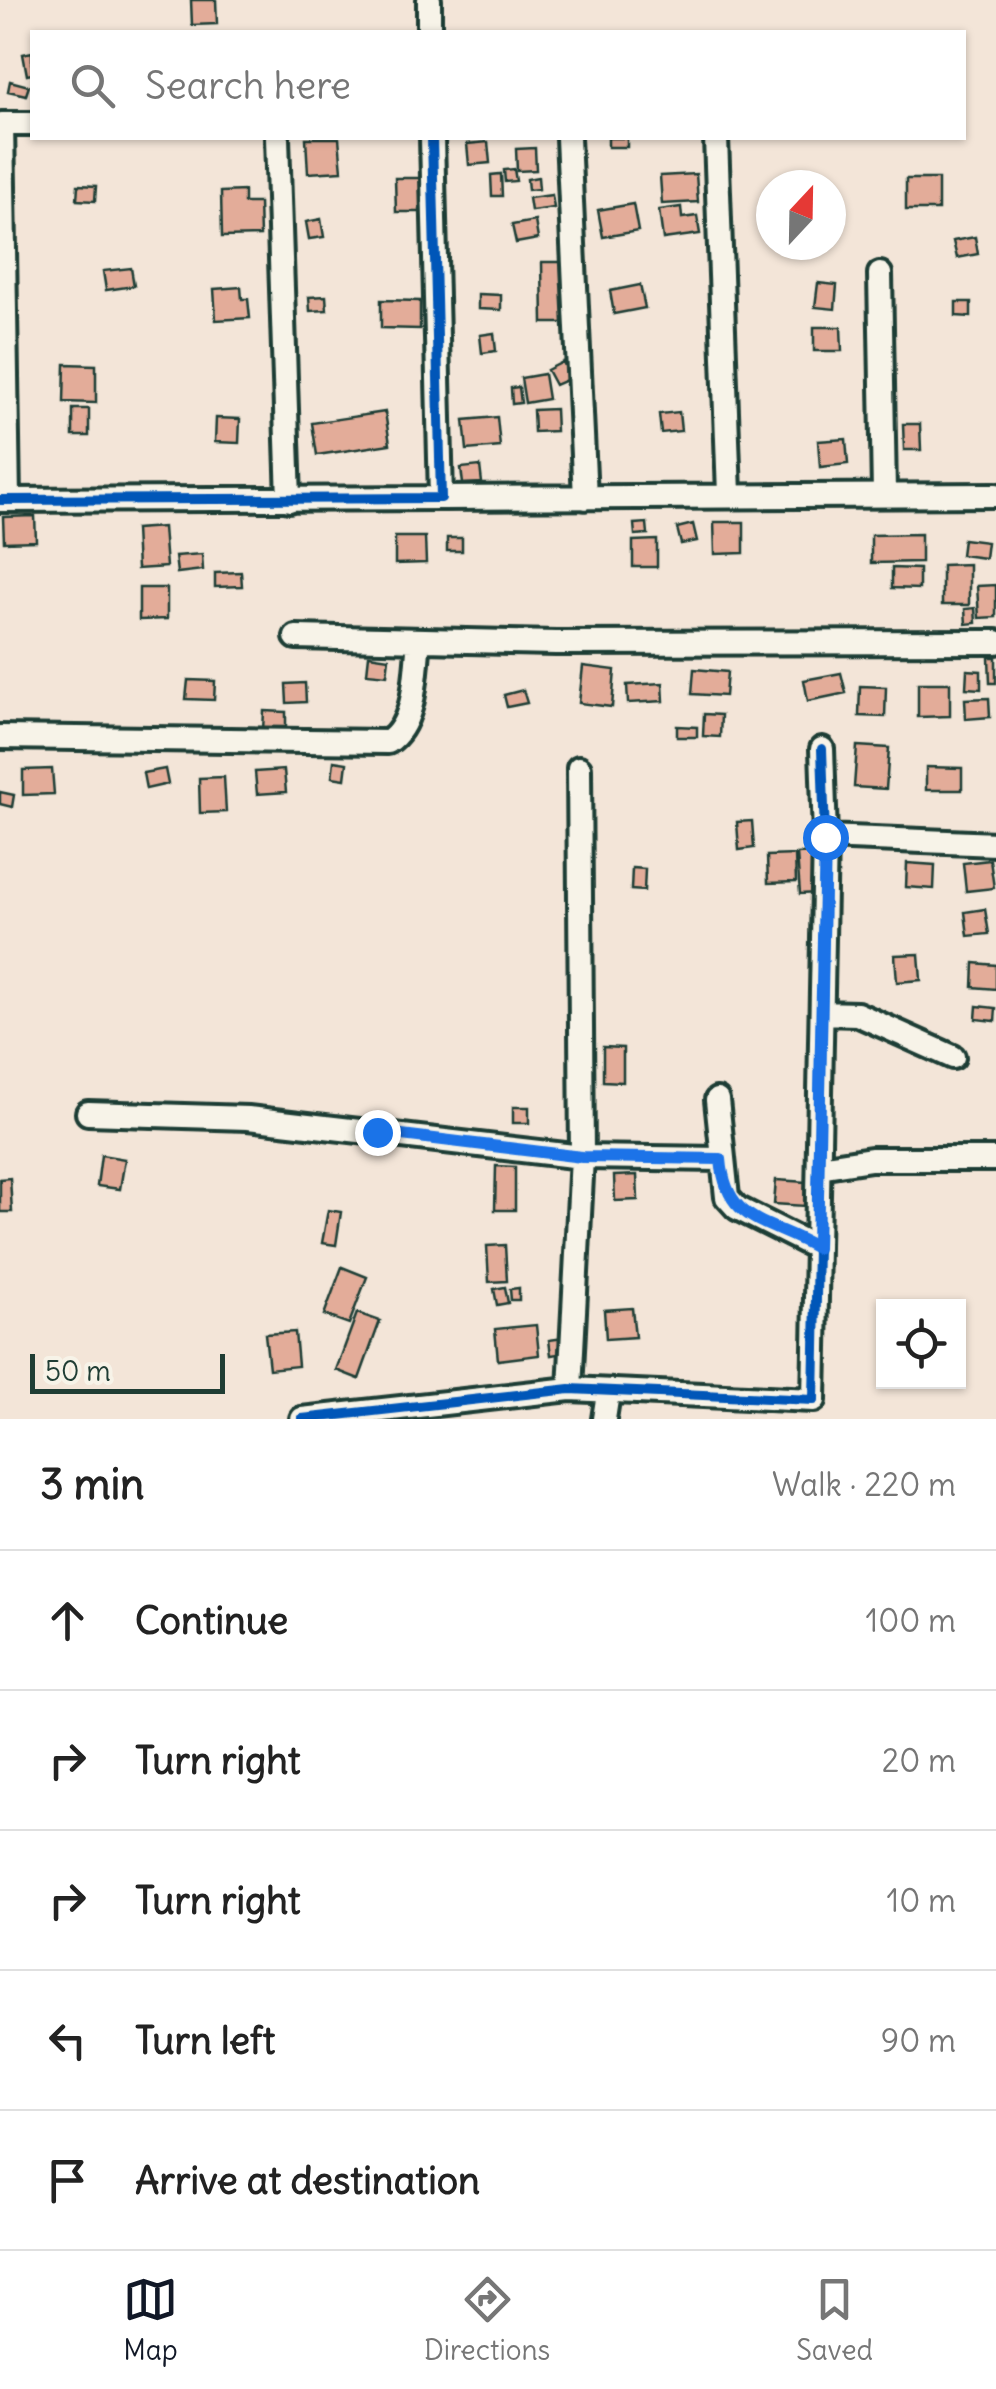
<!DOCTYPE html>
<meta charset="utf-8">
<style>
body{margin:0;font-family:Delius,sans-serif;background:#f2f2f2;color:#222}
.controls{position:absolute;right:30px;bottom:30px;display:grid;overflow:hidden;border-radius:0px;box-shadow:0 2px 8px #0004}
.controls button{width:90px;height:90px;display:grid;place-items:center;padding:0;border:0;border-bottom:2px solid #e0e0e0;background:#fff;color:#222;font:50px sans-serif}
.compass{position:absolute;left:756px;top:170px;width:90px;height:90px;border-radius:50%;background:#fff;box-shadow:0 2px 8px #0004;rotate:22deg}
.scale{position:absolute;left:30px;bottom:25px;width:195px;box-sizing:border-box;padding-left:10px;border:5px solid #1f3d34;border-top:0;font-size:28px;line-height:35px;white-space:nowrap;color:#1f3d34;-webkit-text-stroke:8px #f7f3e8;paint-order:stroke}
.stop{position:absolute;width:30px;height:30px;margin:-22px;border:8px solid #1a73e8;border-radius:50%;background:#fff}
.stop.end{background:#1a73e8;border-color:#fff;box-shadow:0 2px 10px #0008}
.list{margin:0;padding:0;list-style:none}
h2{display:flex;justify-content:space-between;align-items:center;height:130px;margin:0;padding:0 40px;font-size:42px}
h2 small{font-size:32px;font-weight:400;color:#767676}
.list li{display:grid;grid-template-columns:65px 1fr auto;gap:30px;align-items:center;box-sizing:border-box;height:140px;padding:0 40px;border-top:2px solid #e0e0e0}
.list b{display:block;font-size:38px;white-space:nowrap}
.list em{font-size:32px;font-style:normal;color:#767676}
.icon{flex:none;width:55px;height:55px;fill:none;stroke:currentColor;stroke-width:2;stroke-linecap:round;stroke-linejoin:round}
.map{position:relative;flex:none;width:996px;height:1419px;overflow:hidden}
.search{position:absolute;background:#fff;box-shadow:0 2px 8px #0004;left:30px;right:30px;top:30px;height:110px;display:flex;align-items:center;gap:25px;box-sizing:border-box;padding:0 35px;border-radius:0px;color:#767676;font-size:38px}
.sheet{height:830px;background:#fff}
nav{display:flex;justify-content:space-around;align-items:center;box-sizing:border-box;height:140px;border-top:2px solid #e0e0e0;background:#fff;font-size:28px;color:#767676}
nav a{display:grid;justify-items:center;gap:5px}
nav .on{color:#111827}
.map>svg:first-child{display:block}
</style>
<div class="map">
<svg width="996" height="1419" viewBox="0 0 996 1419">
<rect width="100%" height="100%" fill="#f3e5d8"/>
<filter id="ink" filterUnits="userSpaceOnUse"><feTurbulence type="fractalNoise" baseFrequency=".01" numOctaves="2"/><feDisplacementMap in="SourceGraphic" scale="20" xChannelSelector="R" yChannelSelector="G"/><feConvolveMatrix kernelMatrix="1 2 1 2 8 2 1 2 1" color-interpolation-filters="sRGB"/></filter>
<g filter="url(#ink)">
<!-- building -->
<path fill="#e3ac99" stroke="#1f3d34" stroke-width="2.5" d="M 191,0 L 216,0 L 217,24 L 192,25 Z
M 32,52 L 32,74 L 27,75 L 23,54 Z
M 10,81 L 29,86 L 26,95 L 8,91 Z
M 306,138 L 339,138 L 342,171 L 308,173 Z
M 608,138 L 627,138 L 627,147 L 608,147 Z
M 488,142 L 490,163 L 469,165 L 467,144 Z
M 535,148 L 536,170 L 517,171 L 516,149 Z
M 514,169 L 516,181 L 505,182 L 504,170 Z
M 501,174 L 502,196 L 492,196 L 491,175 Z
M 696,174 L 698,202 L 662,204 L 660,176 Z
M 538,177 L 539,189 L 528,190 L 527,179 Z
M 395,178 L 421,178 L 422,212 L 396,212 Z
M 906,179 L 938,179 L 938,210 L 906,210 Z
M 78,185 L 96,186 L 95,201 L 77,200 Z
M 244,191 L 244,203 L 259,203 L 260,236 L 222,237 L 221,192 Z
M 552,195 L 554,208 L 531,211 L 529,198 Z
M 633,204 L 638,231 L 603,237 L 598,210 Z
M 681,207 L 682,218 L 697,216 L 700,234 L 663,239 L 659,210 Z
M 321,219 L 324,237 L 309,239 L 306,222 Z
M 535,221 L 538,239 L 516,243 L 512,225 Z
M 975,237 L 978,254 L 957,258 L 953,241 Z
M 542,262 L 567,262 L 568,323 L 543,323 Z
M 131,268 L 134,286 L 106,290 L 103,271 Z
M 818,283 L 837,285 L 835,309 L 815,307 Z
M 640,285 L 645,308 L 614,314 L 610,291 Z
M 241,287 L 242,299 L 248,299 L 250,318 L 216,320 L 214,289 Z
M 478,294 L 501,295 L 501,310 L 478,309 Z
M 326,296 L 327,310 L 310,311 L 309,297 Z
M 381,300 L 420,301 L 420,329 L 381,328 Z
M 956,302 L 971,302 L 971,317 L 956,316 Z
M 814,327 L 841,327 L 842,351 L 814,351 Z
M 494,333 L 496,351 L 482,353 L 480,335 Z
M 563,362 L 571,378 L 555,385 L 547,370 Z
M 65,364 L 96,365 L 96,403 L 64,402 Z
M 544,374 L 548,399 L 525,403 L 521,378 Z
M 519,387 L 521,403 L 512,404 L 511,388 Z
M 73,409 L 89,409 L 89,436 L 73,436 Z
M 555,409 L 556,431 L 534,432 L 533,410 Z
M 385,412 L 390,444 L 317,455 L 312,423 Z
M 679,412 L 681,431 L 661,433 L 659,414 Z
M 497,417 L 500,447 L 467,450 L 464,420 Z
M 216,418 L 240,419 L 239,443 L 215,442 Z
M 903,424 L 920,424 L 921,450 L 904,450 Z
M 846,439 L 848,464 L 820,467 L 818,441 Z
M 480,466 L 482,483 L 463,484 L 461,468 Z
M 35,516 L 36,541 L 4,542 L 3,517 Z
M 714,522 L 744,522 L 744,553 L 715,554 Z
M 647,523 L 648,534 L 635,535 L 634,524 Z
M 693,524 L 697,541 L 681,544 L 677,528 Z
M 163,527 L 166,567 L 137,569 L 135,529 Z
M 921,534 L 921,562 L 871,563 L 871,535 Z
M 395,537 L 425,537 L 426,563 L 395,564 Z
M 447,538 L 462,538 L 462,551 L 447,551 Z
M 963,539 L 987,542 L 985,558 L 961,555 Z
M 657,540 L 657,567 L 633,567 L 633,541 Z
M 202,554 L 203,570 L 177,573 L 175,556 Z
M 969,564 L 969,605 L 942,605 L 942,565 Z
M 892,568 L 919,569 L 919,589 L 892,588 Z
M 241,572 L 242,586 L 215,587 L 215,573 Z
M 996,585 L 996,617 L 979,618 L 977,586 Z
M 139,588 L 167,588 L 167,619 L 139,620 Z
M 975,608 L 976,623 L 966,624 L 965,609 Z
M 369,655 L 389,658 L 387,675 L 367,673 Z
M 989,657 L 996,657 L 996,683 L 990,683 Z
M 583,666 L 615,670 L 612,707 L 579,703 Z
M 694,669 L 727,672 L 725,696 L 692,694 Z
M 967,670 L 981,671 L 981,689 L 966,688 Z
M 841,673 L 846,693 L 808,701 L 804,680 Z
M 188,680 L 215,681 L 214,700 L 186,699 Z
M 305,683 L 306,702 L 287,703 L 286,684 Z
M 663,683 L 664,701 L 628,703 L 627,685 Z
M 918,683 L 950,683 L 950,716 L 918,717 Z
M 860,686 L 886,687 L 885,717 L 859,716 Z
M 523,690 L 527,703 L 507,707 L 504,695 Z
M 989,698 L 990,717 L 966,719 L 965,699 Z
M 264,711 L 286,712 L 286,731 L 263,731 Z
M 704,714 L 721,715 L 720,737 L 703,736 Z
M 677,726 L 697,727 L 697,737 L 677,737 Z
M 857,746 L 889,748 L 886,789 L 854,787 Z
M 334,761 L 347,763 L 345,779 L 332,777 Z
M 926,767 L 962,768 L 962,790 L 926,790 Z
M 52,769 L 54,794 L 23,795 L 23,770 Z
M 165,769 L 168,784 L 146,789 L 143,773 Z
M 284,770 L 286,792 L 257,794 L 255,772 Z
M 224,777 L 226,812 L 200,813 L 199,778 Z
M 0,792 L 14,795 L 12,807 L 0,804 Z
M 752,821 L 754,848 L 739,850 L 737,822 Z
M 815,853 L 817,893 L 800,894 L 797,854 Z
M 795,855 L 796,882 L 768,883 L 767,856 Z
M 990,860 L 994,888 L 966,891 L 963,863 Z
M 907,863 L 935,865 L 934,889 L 906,887 Z
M 632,868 L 645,869 L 644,891 L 631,890 Z
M 985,909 L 989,934 L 968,936 L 965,912 Z
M 919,954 L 921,980 L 897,982 L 895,955 Z
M 974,963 L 996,965 L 996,989 L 973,987 Z
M 977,1006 L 996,1008 L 995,1021 L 976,1019 Z
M 603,1047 L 623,1048 L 623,1082 L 603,1081 Z
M 513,1107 L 529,1107 L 529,1123 L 513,1123 Z
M 101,1155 L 125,1159 L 120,1189 L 97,1186 Z
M 496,1166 L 515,1167 L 515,1210 L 495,1210 Z
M 637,1175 L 638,1200 L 615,1201 L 614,1176 Z
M 10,1178 L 12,1212 L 0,1212 L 0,1179 Z
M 776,1180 L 806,1182 L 805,1206 L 774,1204 Z
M 328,1210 L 341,1212 L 336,1245 L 322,1243 Z
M 505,1245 L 507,1281 L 489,1282 L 487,1246 Z
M 342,1267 L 367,1277 L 349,1324 L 324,1315 Z
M 505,1287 L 508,1303 L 497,1305 L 494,1289 Z
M 519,1288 L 519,1300 L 511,1300 L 510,1289 Z
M 632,1308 L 635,1337 L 606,1339 L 604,1310 Z
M 357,1313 L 380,1321 L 359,1379 L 336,1370 Z
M 536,1325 L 539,1355 L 498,1360 L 495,1329 Z
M 295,1332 L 298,1366 L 269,1369 L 265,1334 Z
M 564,1338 L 566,1353 L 551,1355 L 549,1340 Z"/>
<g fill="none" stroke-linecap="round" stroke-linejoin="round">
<defs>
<path id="street" d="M 429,0 L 429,32
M 277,138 L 289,500
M 568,138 L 585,498
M 716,138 L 729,494
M 880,274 L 884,493
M 441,498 L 996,495
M 0,500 L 441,498 L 432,138
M 8,500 L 2,124 L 32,124
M 296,637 L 556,643 L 996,642
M 0,737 L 388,742 C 417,723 415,672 419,640
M 579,768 L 582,1157 L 721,1159
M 825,837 L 996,844
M 822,1013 L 857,1014 L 953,1057
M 717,1100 L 727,1197 L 737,1208 L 817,1248
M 88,1113 L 248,1118 L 582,1157 L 570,1389
M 819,1167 L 871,1159 L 996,1159
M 302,1419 L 570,1389 L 814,1400 L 825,837 L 822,749
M 604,1419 L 608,1393"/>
</defs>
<!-- street casing -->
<use href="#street" stroke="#1f3d34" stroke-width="30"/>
<!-- street -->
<use href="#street" stroke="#f7f3e8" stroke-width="22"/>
<defs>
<path id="cycleway" d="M 0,500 L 441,498 L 432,138
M 302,1419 L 570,1389 L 814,1400 L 825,837 L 822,749"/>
</defs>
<!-- cycleway casing -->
<use href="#cycleway" stroke="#f7f3e8" stroke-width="16"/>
<!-- cycleway -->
<use href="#cycleway" stroke="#0057b8" stroke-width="10"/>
</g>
</g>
<g fill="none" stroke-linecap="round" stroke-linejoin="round" filter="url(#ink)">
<!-- route -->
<path stroke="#1a73e8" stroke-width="12" d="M 377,1132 L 582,1157 L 721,1159 C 726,1224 767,1219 817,1248 L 825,837"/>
</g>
</svg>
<div class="controls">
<button><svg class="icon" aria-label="locate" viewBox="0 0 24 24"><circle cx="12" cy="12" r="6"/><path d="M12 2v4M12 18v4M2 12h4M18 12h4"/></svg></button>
</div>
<svg class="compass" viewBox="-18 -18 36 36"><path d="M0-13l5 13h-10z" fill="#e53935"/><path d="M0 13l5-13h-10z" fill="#767676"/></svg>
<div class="scale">50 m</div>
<div class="stop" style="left:825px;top:837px"></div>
<div class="stop end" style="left:377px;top:1132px"></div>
<div class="search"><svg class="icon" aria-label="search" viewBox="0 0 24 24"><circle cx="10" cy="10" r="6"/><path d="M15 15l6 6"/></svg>Search here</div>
</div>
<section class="sheet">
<h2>3 min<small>Walk · 220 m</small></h2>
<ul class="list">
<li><svg class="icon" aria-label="ahead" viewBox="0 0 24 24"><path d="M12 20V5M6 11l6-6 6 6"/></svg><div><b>Continue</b></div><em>100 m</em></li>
<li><svg class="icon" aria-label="right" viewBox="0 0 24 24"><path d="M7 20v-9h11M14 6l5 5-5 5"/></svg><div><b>Turn right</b></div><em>20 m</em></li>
<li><svg class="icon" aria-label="right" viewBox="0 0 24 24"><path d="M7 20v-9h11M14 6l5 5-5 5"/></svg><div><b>Turn right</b></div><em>10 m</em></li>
<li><svg class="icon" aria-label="left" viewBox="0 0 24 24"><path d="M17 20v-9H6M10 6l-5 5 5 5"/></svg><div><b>Turn left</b></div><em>90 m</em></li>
<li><svg class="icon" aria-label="arrive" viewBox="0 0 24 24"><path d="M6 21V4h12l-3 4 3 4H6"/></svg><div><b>Arrive at destination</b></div></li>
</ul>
</section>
<nav>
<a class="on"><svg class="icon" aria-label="map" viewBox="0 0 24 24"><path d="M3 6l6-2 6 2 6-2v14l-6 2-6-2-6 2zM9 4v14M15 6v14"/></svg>Map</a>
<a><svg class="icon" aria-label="directions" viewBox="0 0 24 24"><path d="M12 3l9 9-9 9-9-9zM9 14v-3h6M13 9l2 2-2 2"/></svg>Directions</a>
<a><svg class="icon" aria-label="saved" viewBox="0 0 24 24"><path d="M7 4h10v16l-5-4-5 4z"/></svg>Saved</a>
</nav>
